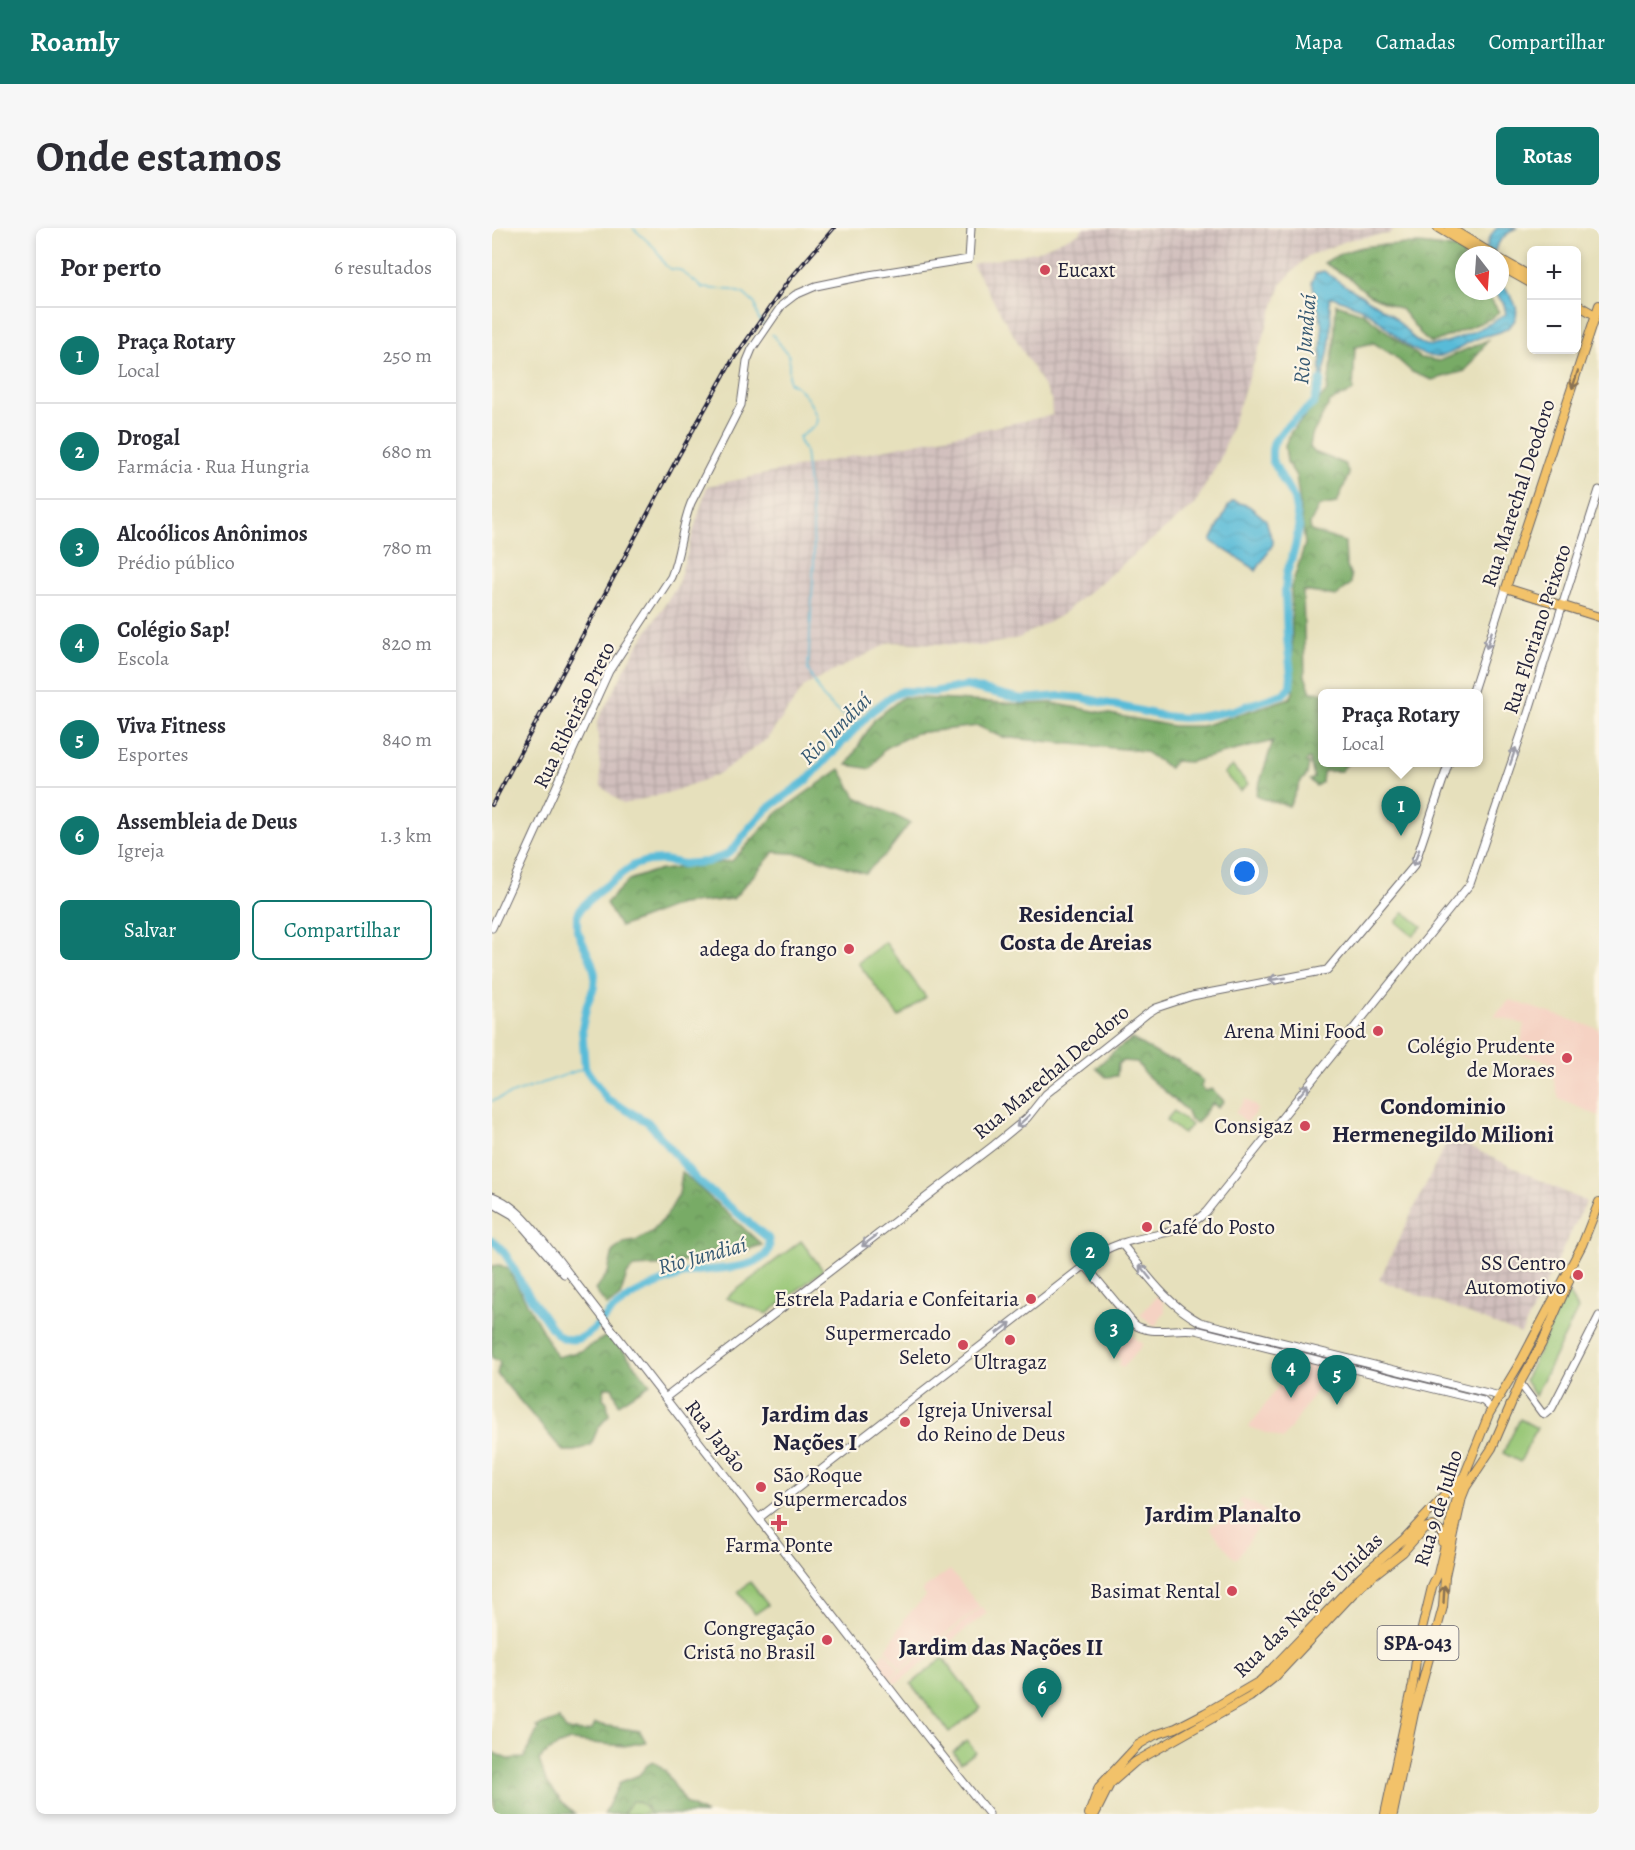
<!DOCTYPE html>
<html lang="pt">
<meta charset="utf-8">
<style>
body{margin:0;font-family:Alegreya,serif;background:#f7f7f7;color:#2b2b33}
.controls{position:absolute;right:18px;top:18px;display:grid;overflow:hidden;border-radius:9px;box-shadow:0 3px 9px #0003}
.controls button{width:54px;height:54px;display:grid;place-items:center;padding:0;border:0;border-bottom:2px solid #e1e1e2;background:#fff;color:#2b2b33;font:30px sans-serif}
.compass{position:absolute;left:963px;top:18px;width:54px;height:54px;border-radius:50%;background:#fff;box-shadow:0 3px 9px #0003;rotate:163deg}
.you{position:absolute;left:753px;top:644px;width:21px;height:21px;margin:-15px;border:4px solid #fff;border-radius:50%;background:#1a73e8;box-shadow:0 0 0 9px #1a73e833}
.badge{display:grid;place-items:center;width:39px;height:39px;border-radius:50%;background:#0f766e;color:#fff;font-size:20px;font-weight:700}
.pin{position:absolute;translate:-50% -50px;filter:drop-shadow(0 2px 3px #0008)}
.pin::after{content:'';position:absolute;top:32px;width:21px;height:18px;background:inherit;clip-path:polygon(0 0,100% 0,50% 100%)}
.popup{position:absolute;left:826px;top:461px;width:165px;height:78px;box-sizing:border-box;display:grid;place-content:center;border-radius:9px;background:#fff;filter:drop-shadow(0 2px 4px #0005);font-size:20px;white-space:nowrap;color:#7c7c81}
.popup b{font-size:22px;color:#2b2b33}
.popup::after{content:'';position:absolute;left:50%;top:100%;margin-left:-12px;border:12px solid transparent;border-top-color:#fff}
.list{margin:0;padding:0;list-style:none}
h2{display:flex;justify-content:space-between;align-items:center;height:78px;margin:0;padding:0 24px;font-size:26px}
h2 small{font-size:20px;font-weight:400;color:#7c7c81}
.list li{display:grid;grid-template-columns:39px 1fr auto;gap:18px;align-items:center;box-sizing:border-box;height:96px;padding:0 24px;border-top:2px solid #e1e1e2}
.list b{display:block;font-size:22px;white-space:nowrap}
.list p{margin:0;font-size:20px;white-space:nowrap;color:#7c7c81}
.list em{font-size:20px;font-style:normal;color:#7c7c81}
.actions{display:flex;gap:12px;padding:18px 24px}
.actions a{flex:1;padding:14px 0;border:2px solid #0f766e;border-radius:9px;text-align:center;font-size:21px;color:#0f766e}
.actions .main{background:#0f766e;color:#fff}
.map{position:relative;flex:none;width:1107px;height:1586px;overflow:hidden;border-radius:9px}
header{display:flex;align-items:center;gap:36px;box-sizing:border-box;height:84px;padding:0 30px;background:#0f766e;color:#fff}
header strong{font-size:28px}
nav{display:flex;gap:33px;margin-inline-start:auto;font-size:21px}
.intro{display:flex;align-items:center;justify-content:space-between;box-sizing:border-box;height:144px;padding:0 36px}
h1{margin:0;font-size:42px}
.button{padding:15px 27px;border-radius:9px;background:#0f766e;color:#fff;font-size:21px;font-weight:700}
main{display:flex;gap:36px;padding:0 36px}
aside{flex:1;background:#fff;border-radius:9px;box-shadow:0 3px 9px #0003}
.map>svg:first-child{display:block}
</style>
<header>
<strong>Roamly</strong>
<nav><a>Mapa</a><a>Camadas</a><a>Compartilhar</a></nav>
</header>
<div class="intro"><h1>Onde estamos</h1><a class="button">Rotas</a></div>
<main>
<aside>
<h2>Por perto<small>6 resultados</small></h2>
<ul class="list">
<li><span class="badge">1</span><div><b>Praça Rotary</b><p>Local</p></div><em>250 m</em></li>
<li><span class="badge">2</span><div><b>Drogal</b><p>Farmácia · Rua Hungria</p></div><em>680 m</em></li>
<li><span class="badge">3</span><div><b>Alcoólicos Anônimos</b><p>Prédio público</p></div><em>780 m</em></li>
<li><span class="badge">4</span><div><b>Colégio Sap!</b><p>Escola</p></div><em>820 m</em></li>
<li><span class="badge">5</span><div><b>Viva Fitness</b><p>Esportes</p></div><em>840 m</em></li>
<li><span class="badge">6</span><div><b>Assembleia de Deus</b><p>Igreja</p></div><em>1.3 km</em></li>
</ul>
<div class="actions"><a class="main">Salvar</a><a>Compartilhar</a></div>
</aside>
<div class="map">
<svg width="1107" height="1586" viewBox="0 0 1107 1586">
<defs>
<pattern id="industrial-grid" width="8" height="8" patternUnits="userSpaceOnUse" patternTransform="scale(1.5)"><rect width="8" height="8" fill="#d1bfbd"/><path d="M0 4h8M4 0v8" fill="none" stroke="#b3a4a3"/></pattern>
<pattern id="forest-crowns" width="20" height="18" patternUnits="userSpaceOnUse" patternTransform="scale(1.5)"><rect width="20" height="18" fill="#78ab66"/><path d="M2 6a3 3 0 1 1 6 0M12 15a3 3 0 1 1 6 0" fill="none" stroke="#628b55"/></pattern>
<pattern id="wetland-marsh" width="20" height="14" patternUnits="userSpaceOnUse" patternTransform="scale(1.5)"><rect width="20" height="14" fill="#96c675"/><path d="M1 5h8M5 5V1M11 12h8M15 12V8" fill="none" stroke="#7aa061"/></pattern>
<pattern id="water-waves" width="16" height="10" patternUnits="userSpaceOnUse" patternTransform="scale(1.5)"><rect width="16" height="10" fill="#59bbd8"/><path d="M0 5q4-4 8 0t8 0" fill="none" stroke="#4da0ba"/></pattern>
</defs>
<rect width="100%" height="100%" fill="#fcf5e5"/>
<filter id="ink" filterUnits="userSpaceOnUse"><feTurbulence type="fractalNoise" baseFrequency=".0167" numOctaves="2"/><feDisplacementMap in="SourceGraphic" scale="12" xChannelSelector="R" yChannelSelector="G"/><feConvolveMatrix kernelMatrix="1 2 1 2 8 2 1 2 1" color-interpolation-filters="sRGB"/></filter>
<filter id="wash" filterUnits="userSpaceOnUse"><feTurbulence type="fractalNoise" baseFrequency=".008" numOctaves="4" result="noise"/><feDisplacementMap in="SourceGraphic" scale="24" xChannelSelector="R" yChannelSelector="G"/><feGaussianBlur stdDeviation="1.35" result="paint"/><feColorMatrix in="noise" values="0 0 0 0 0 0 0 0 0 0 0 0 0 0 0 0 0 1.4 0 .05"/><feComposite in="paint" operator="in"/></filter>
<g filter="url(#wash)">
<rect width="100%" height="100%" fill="#e6e0bc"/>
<!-- built -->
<path fill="#f5d2c3" d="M 1018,772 L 1107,801 L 1107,888 L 1067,871 L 1057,834 L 1027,826 L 1032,796 L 1002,788 Z
M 754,871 L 766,881 L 755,895 L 743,884 Z
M 666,1067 L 671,1074 L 673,1084 L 663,1098 L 648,1087 Z
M 637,1105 L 651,1116 L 631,1140 L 626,1137 L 629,1133 L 621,1126 Z
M 806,1131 L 839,1141 L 791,1211 L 757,1199 Z
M 749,1270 L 764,1277 L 776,1285 L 745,1330 L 742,1330 L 718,1300 L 736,1287 L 741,1290 L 752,1278 L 747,1274 Z
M 458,1342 L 488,1379 L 409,1441 L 394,1421 L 403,1408 L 406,1401 L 412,1395 L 411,1392 L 434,1368 L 429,1363 Z
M 490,1379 L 495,1385 L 404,1456 L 399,1451 Z
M 393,1423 L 408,1442 L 397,1451 L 385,1435 Z"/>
<!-- industrial -->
<path fill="url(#industrial-grid)" d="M 591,0 L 902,0 L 897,6 L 859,11 L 816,28 L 790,55 L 729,229 L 703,276 L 568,388 L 527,410 L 490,418 L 399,414 L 313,458 L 275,511 L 225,547 L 179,564 L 131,576 L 109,558 L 105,494 L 142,424 L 185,358 L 215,258 L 560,187 L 559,171 L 480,36 L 543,24 L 587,5 Z
M 957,909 L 1094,974 L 1029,1106 L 887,1052 Z"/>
<!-- forest -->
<path fill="url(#forest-crowns)" stroke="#4d6650" stroke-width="1.5" d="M 927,16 L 962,20 L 976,27 L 972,27 L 972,63 L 994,63 L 1007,84 L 1000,90 L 940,115 L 932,110 L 909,81 L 876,66 L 856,49 L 832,35 C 864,14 889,17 927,16 Z
M 844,76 L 871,85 L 929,130 L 947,133 L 996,112 L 973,143 L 940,152 L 920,144 L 901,127 L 882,115 L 863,119 L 861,163 L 838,174 L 820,207 L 818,219 L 822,224 L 853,236 L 857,246 L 845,275 L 827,278 L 818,296 L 819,303 L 853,314 L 854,335 L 859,348 L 859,356 L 844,368 L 811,363 L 813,448 L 819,464 L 837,465 L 831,466 L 831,534 L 856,535 L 849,543 L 833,543 L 831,545 L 830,554 L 824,558 L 818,552 L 822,550 L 818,531 L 815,532 L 814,534 L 817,535 L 815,547 L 809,553 L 797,578 L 768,570 L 764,566 L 781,513 L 697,534 L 683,533 L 677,540 L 652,523 L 509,509 L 486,498 L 424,505 L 393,520 L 379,541 L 355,537 L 382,492 L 411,469 L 530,476 L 560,475 L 681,498 L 710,498 L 798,470 L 801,465 L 799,360 L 813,316 L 804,248 L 795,234 L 793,217 L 799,204 L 835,163 L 842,118 Z
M 348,541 L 364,569 L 418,595 L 395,625 L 373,645 L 312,626 L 282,624 L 241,671 L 188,676 L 128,699 L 114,675 L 137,652 L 162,643 L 240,633 L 285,585 Z
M 640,811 L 673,830 L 685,832 L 711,853 L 710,860 L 713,863 L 720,861 L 732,873 L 726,880 L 720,875 L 705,895 L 698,892 L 694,882 L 653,846 L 645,834 L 630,833 L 626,836 L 625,848 L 614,849 L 604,840 L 621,824 Z
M 190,944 L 270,1017 L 254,1022 L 220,1023 L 181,1037 L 142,1039 L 135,1047 L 128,1068 L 115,1078 L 103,1062 L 116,1045 L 121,1023 L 132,1015 L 144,1013 L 161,1003 L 175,987 L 187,966 Z
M 8,1037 L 16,1041 L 65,1129 L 89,1123 L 118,1106 L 158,1156 L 127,1176 L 120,1159 L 113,1159 L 111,1170 L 115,1174 L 117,1187 L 106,1200 L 99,1217 L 83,1223 L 71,1223 L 5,1146 L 8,1134 L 0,1130 L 0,1038 Z
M 67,1491 L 74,1502 L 92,1504 L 100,1502 L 103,1496 L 148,1503 L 154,1514 L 132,1518 L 78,1513 C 66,1517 54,1523 47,1532 L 54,1553 L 69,1573 L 83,1586 L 4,1586 L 0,1566 L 0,1524 L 15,1531 L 32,1530 L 46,1501 L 44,1499 Z
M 161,1533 L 174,1544 L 193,1575 L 214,1586 L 158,1586 L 154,1578 L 135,1580 L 131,1586 L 112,1586 L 128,1554 L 147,1547 L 157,1535 Z"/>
<!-- wetland -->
<path fill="url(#wetland-marsh)" stroke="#5c7458" stroke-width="1.5" d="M 140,1573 C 149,1573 154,1578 158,1586 L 131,1586 Z"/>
<!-- park -->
<path fill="#96c675" stroke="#5c7458" stroke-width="1.5" d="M 740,538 L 756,556 L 748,563 L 732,545 Z
M 912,684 L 930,698 L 921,708 L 904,694 Z
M 393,714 L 434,769 L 407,789 L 366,735 Z
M 682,883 L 699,897 L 691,906 L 674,892 Z
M 309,1013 L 331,1042 L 275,1086 L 234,1070 Z
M 1074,1065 L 1077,1066 L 1086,1081 L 1043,1168 L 1033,1152 Z
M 1028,1191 L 1045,1200 L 1028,1234 L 1011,1225 Z
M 258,1354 L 276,1377 L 263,1386 L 246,1364 Z
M 451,1430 L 489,1480 L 457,1504 L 419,1456 Z
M 475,1513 L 484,1524 L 469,1535 L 461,1524 Z"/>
<!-- water -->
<path fill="url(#water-waves)" stroke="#3e6e8a" stroke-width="1.5" d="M 1005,0 L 1024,0 C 1012,7 1005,14 1001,27 L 993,27 C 995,17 997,7 1005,0 Z
M 832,43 C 854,60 881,72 902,89 C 912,98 920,113 933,117 C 949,121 1001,95 1014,86 L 1012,76 L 1002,63 L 1008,63 L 1008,55 C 1022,69 1036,90 1010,103 C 1002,107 993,107 984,111 C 969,117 955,132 938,128 C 915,124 895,96 875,84 C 865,77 852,74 841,69 L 837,70 C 842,106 837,125 828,160 L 830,97 L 820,54 L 823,46 Z
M 741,273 L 757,278 L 774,292 L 781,316 L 764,343 L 760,339 L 719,313 L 737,277 Z"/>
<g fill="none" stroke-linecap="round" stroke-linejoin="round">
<!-- stream -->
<path stroke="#59bbd8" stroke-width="1.5" d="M 141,0 L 163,20 L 173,37 L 179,41 L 188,42 L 211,60 L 240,62 L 252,66 L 263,76 L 266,90 L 271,96
M 280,106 L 297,128 L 297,154 C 307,159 312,165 318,175 C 328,195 329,195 307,209 L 307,213 L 313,223 L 321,298 L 322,334 L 316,442 L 330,468 L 344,482 L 367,497
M 0,873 L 93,840"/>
<!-- river -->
<path stroke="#59bbd8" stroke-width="8" d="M 0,1013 C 15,1022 22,1043 31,1058 C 38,1069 46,1081 54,1092 C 58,1098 63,1106 69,1109 C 90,1119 106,1097 118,1084 C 125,1078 133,1073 140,1068 C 151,1061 166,1056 178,1051 C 186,1048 195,1044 204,1043 C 223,1040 287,1042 276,1010 L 205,952 L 156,894 L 115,871 L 93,840 L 90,800 L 95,776 L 102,759 L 103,746 L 100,735 L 85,702 L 85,688 L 89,680 L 106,664 L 142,637 L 156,633 L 171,632 L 191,636 L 215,634 L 234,627 L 243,619 L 259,598 L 275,581 L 315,552 L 380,483 L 400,468 L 411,463 L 441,464 L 474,458 L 529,471 L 569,468 L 591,470 L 671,488 L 691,490 L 707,489 L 739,483 L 791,466 L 798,459 L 799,447 L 795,410 L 793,363 L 795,345 L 803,319 L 807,299 L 802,271 L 780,232 L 780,222 L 782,214 L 793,200 L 822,175 L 829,152"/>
</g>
</g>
<g filter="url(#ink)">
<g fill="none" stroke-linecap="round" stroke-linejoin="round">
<defs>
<path id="minor" d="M 980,466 L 1014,360
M 0,700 L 117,443 L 179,349 C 189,325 189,299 199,275 L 249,177 L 255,133 L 260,121 L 290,77 L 303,67 L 324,58 L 377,47 L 477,31 L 479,0
M 0,968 C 29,979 45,1007 64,1029 L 437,1511 L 497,1586
M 0,975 L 21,987 L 72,1046
M 629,1015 C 654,1045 673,1075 708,1094 L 1008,1168
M 593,1037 L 642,1096 C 656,1108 686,1099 704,1102 L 991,1173 L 1000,1181
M 1028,1155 L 1050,1185 L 1053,1186 L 1060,1180 L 1107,1088
M 173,1170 L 502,917 L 535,890 L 554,866 L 656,785 L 664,780 L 700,768 L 835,742 L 922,638 L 957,534
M 267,1290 L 610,1024 C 643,1004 686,1012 714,984 L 978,656 L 1031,501 L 1107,262"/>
<path id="major" d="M 946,0 L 991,27
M 958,0 L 1002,27
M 1008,31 L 1040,49
M 1008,38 L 1040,56
M 1084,76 L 1103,87
M 1107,77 L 1014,360 L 1107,389
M 597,1586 L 607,1559 L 646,1517 L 663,1507 L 684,1500 L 713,1485 L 768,1453 L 869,1348 L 912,1311 L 968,1251
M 603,1586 L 618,1556 L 643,1534 L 758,1469 L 783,1449 L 870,1356 L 911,1324 L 932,1300 L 941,1298 L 951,1306 L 950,1314
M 893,1586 L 921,1456 L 926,1417 L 940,1359 L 946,1346 L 965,1266 L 997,1186 L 1029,1133 L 1090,1017 L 1107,974
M 901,1586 L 922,1485 L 951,1379 L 953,1348 L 970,1269 L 974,1259 L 1000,1220 L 1028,1155 L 1050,1115 L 1077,1053"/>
</defs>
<!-- minor casing -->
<use href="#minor" stroke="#676468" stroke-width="9"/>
<!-- major casing -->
<use href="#major" stroke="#676468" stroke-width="10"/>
<!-- minor -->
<use href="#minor" stroke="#fff" stroke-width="7"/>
<!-- major -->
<use href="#major" stroke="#f2c26a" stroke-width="8"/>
<defs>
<path id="rail" d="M 0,577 L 187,227 L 240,133 L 297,52 L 342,0"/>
</defs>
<!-- rail casing -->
<use href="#rail" stroke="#22223b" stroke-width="4"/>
<!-- rail -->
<use href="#rail" stroke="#fcf5e5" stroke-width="1.5" stroke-dasharray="4.5" stroke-linecap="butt"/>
</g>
<!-- one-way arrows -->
<defs><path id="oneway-shaft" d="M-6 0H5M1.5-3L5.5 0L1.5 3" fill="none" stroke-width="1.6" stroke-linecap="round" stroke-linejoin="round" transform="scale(1.5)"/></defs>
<g stroke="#8a7252">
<use href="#oneway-shaft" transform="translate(1083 152) rotate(108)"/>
<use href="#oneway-shaft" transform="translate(952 1366) rotate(-87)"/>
</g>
<g stroke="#9c9ca7">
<use href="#oneway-shaft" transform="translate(997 412) rotate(108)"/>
<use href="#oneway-shaft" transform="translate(1021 528) rotate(-71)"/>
<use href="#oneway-shaft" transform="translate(924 630) rotate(110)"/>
<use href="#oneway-shaft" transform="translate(785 751) rotate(172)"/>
<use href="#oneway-shaft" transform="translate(811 863) rotate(-51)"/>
<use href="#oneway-shaft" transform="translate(531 893) rotate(138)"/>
<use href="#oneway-shaft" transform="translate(377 1013) rotate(143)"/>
<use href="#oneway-shaft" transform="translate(653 1044) rotate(-129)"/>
<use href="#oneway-shaft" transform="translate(512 1100) rotate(-38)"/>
</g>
</g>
<!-- markers -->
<g fill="#d1495b" stroke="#fcf5e5" stroke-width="2">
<circle cx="553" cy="42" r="6"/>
<circle cx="357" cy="721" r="6"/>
<circle cx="886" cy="803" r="6"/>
<circle cx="1075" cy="830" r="6"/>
<circle cx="813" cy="898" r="6"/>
<circle cx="655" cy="999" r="6"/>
<circle cx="1086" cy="1047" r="6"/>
<circle cx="539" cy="1071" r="6"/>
<circle cx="518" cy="1112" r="6"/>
<circle cx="471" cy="1117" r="6"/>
<circle cx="413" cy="1194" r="6"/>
<circle cx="269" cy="1259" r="6"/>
<path d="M284 1286h6v6h6v6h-6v6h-6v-6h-6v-6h6z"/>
<circle cx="740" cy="1363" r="6"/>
<circle cx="335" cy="1412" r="6"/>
</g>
<g text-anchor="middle" stroke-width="4.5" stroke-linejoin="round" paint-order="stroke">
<!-- shield labels -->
<rect fill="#fcf5e5" stroke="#63616e" stroke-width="1.5" x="885.5" y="1398" width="81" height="34" rx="4.5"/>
<g font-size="20" font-weight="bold" fill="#22223b">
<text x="926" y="1422">SPA-043</text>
</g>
<!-- poi labels -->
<g font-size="21" fill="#22223b" stroke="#fcf5e5" text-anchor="end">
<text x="565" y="49" text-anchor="start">Eucaxt</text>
<text x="345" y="728">adega do frango</text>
<text x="874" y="810">Arena Mini Food</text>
<text x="1063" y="825">Colégio Prudente<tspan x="1063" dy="24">de Moraes</tspan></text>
<text x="801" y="905">Consigaz</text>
<text x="667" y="1006" text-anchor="start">Café do Posto</text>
<text x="1074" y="1042">SS Centro<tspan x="1074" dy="24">Automotivo</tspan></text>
<text x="527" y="1078">Estrela Padaria e Confeitaria</text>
<text x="459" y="1112">Supermercado<tspan x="459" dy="24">Seleto</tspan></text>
<text x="518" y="1141" text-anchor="middle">Ultragaz</text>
<text x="425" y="1189" text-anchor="start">Igreja Universal<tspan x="425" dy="24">do Reino de Deus</tspan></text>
<text x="281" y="1254" text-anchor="start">São Roque<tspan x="281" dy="24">Supermercados</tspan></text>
<text x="287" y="1324" text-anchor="middle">Farma Ponte</text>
<text x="728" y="1370">Basimat Rental</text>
<text x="323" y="1407">Congregação<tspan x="323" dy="24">Cristã no Brasil</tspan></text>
</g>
<!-- street labels -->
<g font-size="21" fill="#22223b" stroke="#fcf5e5">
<text transform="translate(1026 265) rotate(-72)" y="7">Rua Marechal Deodoro</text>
<text transform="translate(1045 401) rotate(-72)" y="7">Rua Floriano Peixoto</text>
<text transform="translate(82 487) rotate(-64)" y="7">Rua Ribeirão Preto</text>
<text transform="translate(559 844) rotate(-40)" y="7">Rua Marechal Deodoro</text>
<text transform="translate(224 1208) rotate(52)" y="7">Rua Japão</text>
<text transform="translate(946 1280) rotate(-73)" y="7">Rua 9 de Julho</text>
<text transform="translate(816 1377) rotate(-44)" y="7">Rua das Nações Unidas</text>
</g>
<!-- water labels -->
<g font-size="22" font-style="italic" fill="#355872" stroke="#fcf5e5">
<text transform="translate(812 111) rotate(-85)" y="8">Rio Jundiaí</text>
<text transform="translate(343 500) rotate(-45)" y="8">Rio Jundiaí</text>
<text transform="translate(210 1027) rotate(-15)" y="8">Rio Jundiaí</text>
</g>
<!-- quarter labels -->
<g font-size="24" font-weight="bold" fill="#22223b" stroke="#fcf5e5">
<text x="584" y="694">Residencial<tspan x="584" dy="28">Costa de Areias</tspan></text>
<text x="951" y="886">Condominio<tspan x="951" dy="28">Hermenegildo Milioni</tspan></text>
<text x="323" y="1194">Jardim das<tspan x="323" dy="28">Nações I</tspan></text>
<text x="731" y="1294">Jardim Planalto</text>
<text x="509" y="1427">Jardim das Nações II</text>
</g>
</g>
</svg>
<div class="controls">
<button>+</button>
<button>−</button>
</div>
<svg class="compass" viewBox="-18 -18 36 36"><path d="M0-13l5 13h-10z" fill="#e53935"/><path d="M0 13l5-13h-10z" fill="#7c7c81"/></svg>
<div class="you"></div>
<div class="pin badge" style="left:909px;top:608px">1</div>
<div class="popup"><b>Praça Rotary</b>Local</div>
<div class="pin badge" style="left:598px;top:1054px">2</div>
<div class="pin badge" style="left:622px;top:1131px">3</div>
<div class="pin badge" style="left:799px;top:1170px">4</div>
<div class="pin badge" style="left:845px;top:1177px">5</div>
<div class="pin badge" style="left:550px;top:1490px">6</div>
</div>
</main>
